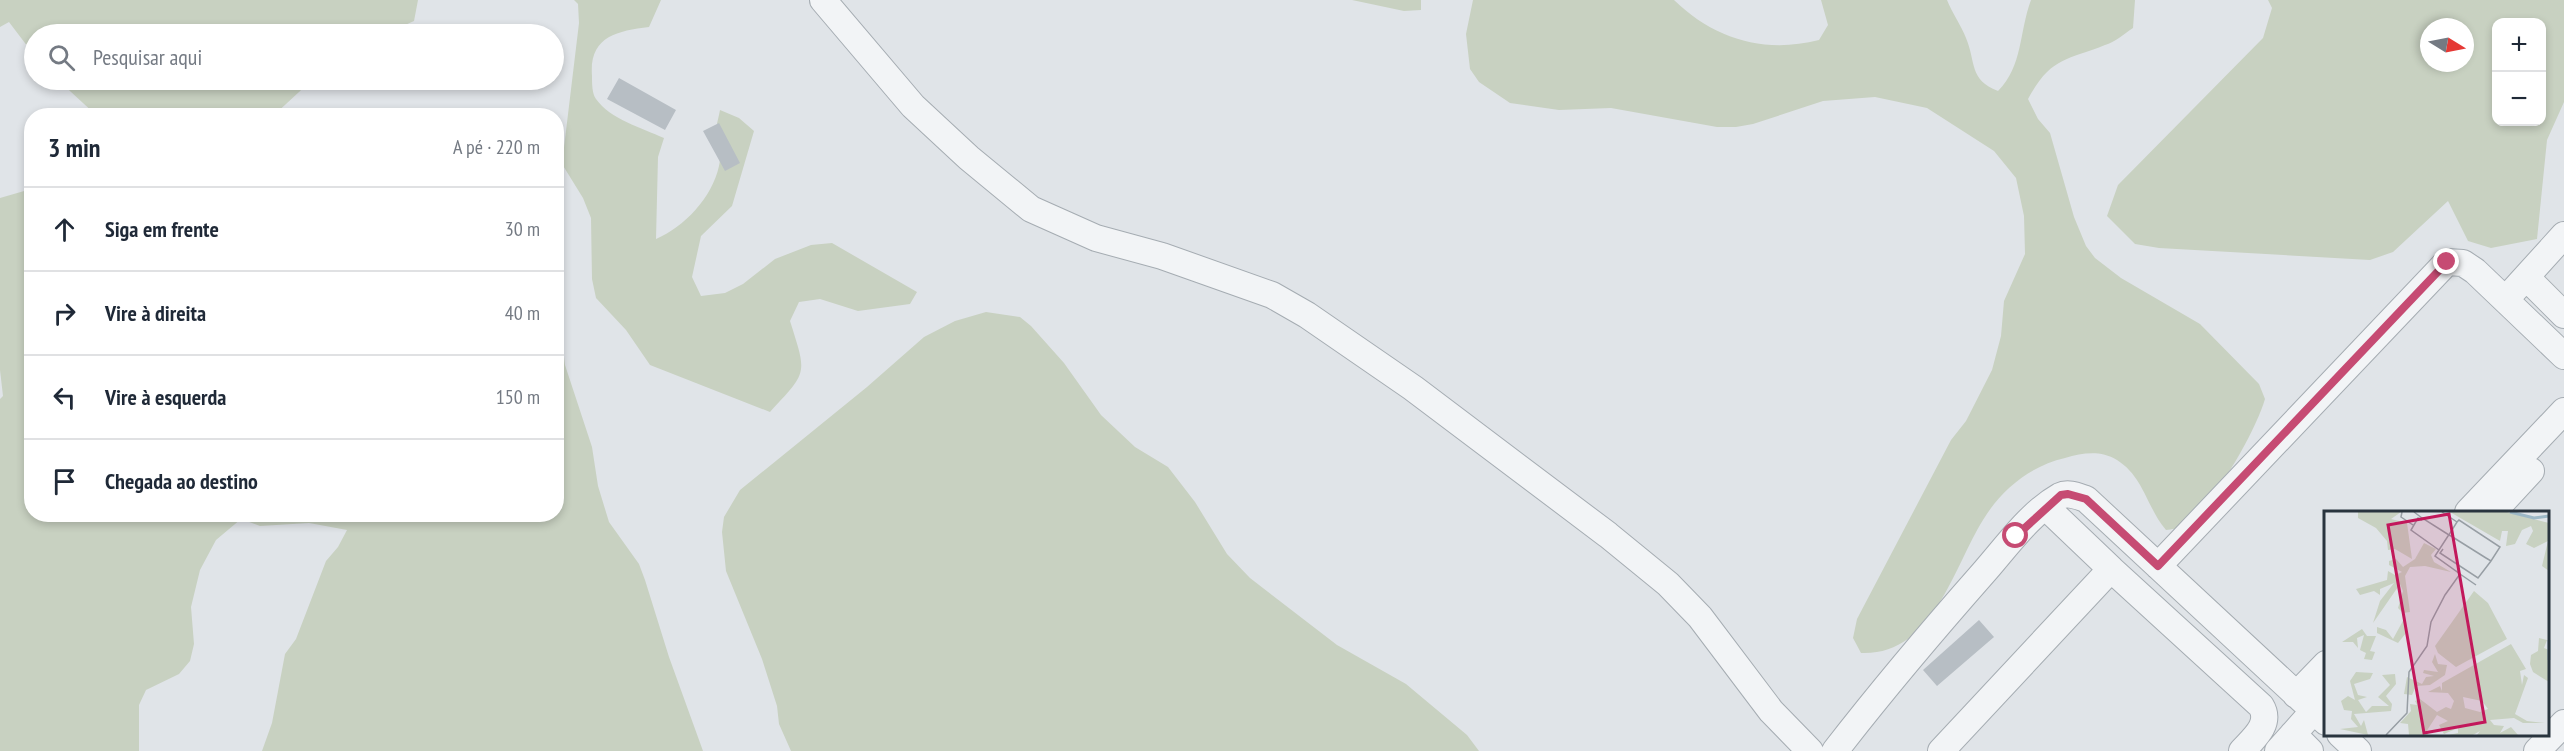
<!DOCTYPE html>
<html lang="pt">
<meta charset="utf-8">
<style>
body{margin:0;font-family:"PT Sans Narrow",sans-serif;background:#f2f2f3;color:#1f2937}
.controls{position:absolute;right:18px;top:18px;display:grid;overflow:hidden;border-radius:12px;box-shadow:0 3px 9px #0003}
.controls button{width:54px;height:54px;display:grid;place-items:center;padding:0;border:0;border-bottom:2px solid #e0e1e3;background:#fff;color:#1f2937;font:30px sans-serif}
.compass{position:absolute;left:2420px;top:18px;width:54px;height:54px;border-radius:50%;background:#fff;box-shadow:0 3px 9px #0003;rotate:100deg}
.stop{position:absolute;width:18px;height:18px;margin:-14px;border:4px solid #c64b73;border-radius:50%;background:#fff}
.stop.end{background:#c64b73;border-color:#fff;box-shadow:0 2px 6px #0008}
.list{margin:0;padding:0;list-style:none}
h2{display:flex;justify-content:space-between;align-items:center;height:78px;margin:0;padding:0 24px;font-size:26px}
h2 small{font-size:20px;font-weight:400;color:#747a83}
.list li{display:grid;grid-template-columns:39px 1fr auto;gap:18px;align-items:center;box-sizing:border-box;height:84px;padding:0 24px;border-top:2px solid #e0e1e3}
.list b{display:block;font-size:22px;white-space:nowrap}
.list em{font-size:20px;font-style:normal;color:#747a83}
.icon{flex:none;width:33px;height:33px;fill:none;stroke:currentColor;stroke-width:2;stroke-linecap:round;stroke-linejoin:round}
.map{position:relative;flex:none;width:2564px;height:751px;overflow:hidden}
.search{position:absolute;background:#fff;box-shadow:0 3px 9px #0003;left:24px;top:24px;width:540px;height:66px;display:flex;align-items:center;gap:15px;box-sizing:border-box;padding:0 21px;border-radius:33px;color:#747a83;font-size:22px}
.panel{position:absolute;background:#fff;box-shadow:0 3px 9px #0003;left:24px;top:108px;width:540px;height:414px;border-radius:24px}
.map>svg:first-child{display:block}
</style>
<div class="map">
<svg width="2564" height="751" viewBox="0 0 2564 751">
<rect width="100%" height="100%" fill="#e0e4e8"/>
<!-- green -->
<path fill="#c8d1c1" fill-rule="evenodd" d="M 0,0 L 418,0 L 414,21 L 385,34 L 34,34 L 34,55 L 9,22 L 0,27 Z
M 574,0 L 661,0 L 649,27 C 616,31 589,37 592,76 C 592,83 592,94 596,99 C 610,119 642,128 664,138 L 658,157 L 656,239 C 684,227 712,198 719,166 C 722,154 716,141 716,129 C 717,122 719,116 720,110 L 739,118 L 754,131 L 732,206 L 701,236 L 692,277 L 701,296 L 725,293 L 743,284 L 775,259 L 811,245 L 832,243 L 917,292 L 910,304 L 858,311 L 820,299 L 799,302 L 790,321 C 807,375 808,371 770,412 L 650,365 L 626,330 L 596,298 L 592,279 L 591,218 L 583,198 L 562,164 L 579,23 L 578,4 Z
M 1352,0 L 1421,0 L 1421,10 L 1404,11 Z
M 1473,0 L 1674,0 C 1714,39 1764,54 1819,40 L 1828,25 L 1821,0 L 1947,0 C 1952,13 1961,25 1966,38 C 1976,62 1969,80 1998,91 C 2023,66 2019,32 2031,0 L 2135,0 L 2133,28 C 2124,34 2115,42 2105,45 C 2065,61 2051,57 2028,99 L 2038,119 L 2050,133 L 2074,217 L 2086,246 L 2095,258 L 2121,278 L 2200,324 L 2259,384 L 2265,399 C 2255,433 2213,506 2184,526 C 2180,529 2171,529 2166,530 C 2147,508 2144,477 2117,460 C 2100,450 2083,453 2065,458 C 2030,466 2001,490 1983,520 C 1953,568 1933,656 1861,653 L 1853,638 L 1857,619 L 1951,440 L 1966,421 L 1992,370 L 2001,336 L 2004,301 L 2025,254 L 2024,216 L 2016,178 L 1994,151 L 1927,108 L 1875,97 L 1823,101 L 1753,124 L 1736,127 L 1717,127 L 1611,108 L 1559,110 L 1510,103 L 1479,82 L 1470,69 L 1466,34 Z
M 2268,0 L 2564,0 L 2564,102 L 2547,140 L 2537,239 L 2491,248 L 2468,241 L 2448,201 L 2393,252 L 2370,260 L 2159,248 L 2135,244 L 2107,216 L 2118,185 L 2263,38 L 2272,8 ZM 2496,22 L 2542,22 L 2542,122 L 2496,122 ZM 2429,27 L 2465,27 L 2465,63 L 2429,63 Z
M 58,80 L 312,80 L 273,116 L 96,115 Z
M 31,189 L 32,514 L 556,514 L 557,321 L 561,332 L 565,365 L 592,447 L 598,486 L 609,522 L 639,564 L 645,580 L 669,657 L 703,751 L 262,751 L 272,723 L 285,654 L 296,639 L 326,561 L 338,547 L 347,530 L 309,523 L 260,526 L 241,519 L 216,540 L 200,570 L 191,607 L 194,644 L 190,661 L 179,674 L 146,690 L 139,705 L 139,751 L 0,751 L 0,399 L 3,396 L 0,370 L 0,198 Z
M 986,312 L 1020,317 L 1031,326 L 1064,363 L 1101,415 L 1135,447 L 1168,467 L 1195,502 L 1227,554 L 1250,578 L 1337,645 L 1406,684 L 1467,735 L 1479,751 L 791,751 L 779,724 L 777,706 L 762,659 L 726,571 L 722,532 L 724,517 L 740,490 L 867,387 L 924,337 L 955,321 Z"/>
<!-- building -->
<path fill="#b7bec4" d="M 619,78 L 676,110 L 665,130 L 607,99 Z
M 719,123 L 740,163 L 725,171 L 703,131 Z
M 1979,620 L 1994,637 L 1937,686 L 1923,670 Z"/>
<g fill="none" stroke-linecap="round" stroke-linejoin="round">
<defs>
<path id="minor" d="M 823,0 L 913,106 L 969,158 L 1031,209 L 1096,238 L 1162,256 L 1272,295 L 1307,315 L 1413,388 L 1608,535 L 1668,584 L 1700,617 L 1771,711 L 1810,751
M 2526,277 L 2564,315
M 2506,299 L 2564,235
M 2046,507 L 2111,569
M 2468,512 L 2564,411
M 2493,512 L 2531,471
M 2158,566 L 2447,262 L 2463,263 L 2475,271 L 2564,356
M 2296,695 L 2326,664
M 2293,734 L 2310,751
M 2340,734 L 2358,751
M 1835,751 C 1883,689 1933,630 1985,571 C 2007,546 2030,513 2060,496 C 2068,492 2077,496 2086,499 L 2326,722
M 1941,751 L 2111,569 L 2261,706 C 2272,724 2253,739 2242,751
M 2278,751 L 2326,697
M 2537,751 L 2564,723"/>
</defs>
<!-- minor casing -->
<use href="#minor" stroke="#a5acb2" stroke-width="28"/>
<!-- minor -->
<use href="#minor" stroke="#f2f4f6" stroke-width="26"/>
</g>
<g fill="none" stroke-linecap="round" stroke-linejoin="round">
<!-- route -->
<path stroke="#c64b73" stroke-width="8" d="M 2016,536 L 2061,495 L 2068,494 L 2086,499 L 2158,566 L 2447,262"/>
</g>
<!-- overview -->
<g transform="translate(2324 511)">
<rect width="225" height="225" fill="#e0e4e8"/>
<path d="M 34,1 L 77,1 L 67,8 L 83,12 L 88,48 L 71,38 L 64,39 L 63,30 L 52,17 L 34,7 ZM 126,1 L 183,1 L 225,12 L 225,60 L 218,55 L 224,30 L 210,37 L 202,33 L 209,20 L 207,15 L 198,19 L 191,33 L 182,35 L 184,20 L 178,20 L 176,30 ZM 100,32 L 112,38 L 107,44 L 110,51 L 127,61 L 101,55 L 86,56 L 81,65 L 86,101 L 79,102 L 74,97 L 79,80 L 76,73 L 49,112 L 56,90 L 70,72 L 56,78 L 56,84 L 50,80 L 36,84 L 32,78 L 63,69 L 64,60 L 71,64 L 78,61 L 65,54 L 65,50 L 72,48 L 79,56 L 91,48 ZM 150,80 L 164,92 L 183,128 L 132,156 L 114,142 L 111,135 ZM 81,106 L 82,122 L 74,132 L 53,122 L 53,116 L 62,119 L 69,128 ZM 38,118 L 43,125 L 52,125 L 46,140 L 51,141 L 48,149 L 40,148 L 42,142 L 36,139 L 40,124 L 33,127 L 34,137 L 29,131 L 18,131 ZM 215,127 L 223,129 L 220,137 L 225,139 L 225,171 L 209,161 L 206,153 L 207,144 L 214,140 ZM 187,133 L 202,158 L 196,160 L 198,174 L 200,164 L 204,167 L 191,203 L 203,210 L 221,212 L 199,212 L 190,207 L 166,209 L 170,214 L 180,215 L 176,222 L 187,216 L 194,224 L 153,224 L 156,220 L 149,224 L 124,224 L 134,222 L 134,217 L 120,223 L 115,214 L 124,210 L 113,204 L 102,221 L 104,224 L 85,224 L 84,213 L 76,212 L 87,200 L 86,193 L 93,194 L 91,190 L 96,188 L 113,201 L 122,196 L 127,198 L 130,190 L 124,182 L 104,181 L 116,175 L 118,180 L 118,172 ZM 139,186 L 158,190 L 164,198 L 156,201 L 141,197 ZM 111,143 L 114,153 L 123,154 L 121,164 L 106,174 L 92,175 L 88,184 L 80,183 L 83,166 L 98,173 L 102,166 L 110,165 L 99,162 L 100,159 L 114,161 L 108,151 ZM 32,161 L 49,162 L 46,168 L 30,173 L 34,184 L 43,186 L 34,189 L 42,201 L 48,195 L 65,195 L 54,186 L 66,174 L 58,164 L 71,163 L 72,173 L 62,185 L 68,193 L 67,200 L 30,203 L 37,215 L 40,209 L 44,224 L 16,218 L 34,216 L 27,208 L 28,200 L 20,199 L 17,190 L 24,185 L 31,189 L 26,170 Z" fill="#c8d1c1" fill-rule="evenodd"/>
<path fill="none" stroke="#9db8c6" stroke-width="3" d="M 186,1 L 210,7 L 225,5M 225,129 L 225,149"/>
<path fill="none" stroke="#979ea4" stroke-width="1.5" d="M 78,1 L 77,6 L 89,14M 118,1 L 133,11M 98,9 L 94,7 L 87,19 L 115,39M 119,38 L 116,42 L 154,67 L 167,50M 136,63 L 152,74M 62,224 L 83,202 L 85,161 L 103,135 L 107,111 L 121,84 L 136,63 L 111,45 L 124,25 L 125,24 L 126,22 L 133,11 L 135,9 L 176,36 L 167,50 L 162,47 L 127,25 L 125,24 L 98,7 L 90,1"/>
<path fill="#c2185b" fill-opacity="0.15" stroke="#c2185b" stroke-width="3" d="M 125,3 L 161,211 L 100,222 L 64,14 Z"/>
<rect width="225" height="225" fill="none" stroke="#29343e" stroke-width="3"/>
</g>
</svg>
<div class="controls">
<button>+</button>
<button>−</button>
</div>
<svg class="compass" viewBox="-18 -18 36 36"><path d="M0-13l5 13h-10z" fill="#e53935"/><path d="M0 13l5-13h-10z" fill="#747a83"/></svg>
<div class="stop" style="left:2016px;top:536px"></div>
<div class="stop end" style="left:2447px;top:262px"></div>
<div class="search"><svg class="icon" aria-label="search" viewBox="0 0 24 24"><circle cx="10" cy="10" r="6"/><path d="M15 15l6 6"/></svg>Pesquisar aqui</div>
<section class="panel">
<h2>3 min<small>A pé · 220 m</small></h2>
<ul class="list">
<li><svg class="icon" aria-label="ahead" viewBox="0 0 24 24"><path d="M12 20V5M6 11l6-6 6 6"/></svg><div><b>Siga em frente</b></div><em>30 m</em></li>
<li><svg class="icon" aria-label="right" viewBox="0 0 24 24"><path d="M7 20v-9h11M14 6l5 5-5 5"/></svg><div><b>Vire à direita</b></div><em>40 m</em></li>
<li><svg class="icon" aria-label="left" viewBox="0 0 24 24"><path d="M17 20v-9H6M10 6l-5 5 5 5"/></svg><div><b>Vire à esquerda</b></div><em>150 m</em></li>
<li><svg class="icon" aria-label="arrive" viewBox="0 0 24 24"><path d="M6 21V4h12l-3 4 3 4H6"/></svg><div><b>Chegada ao destino</b></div></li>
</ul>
</section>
</div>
